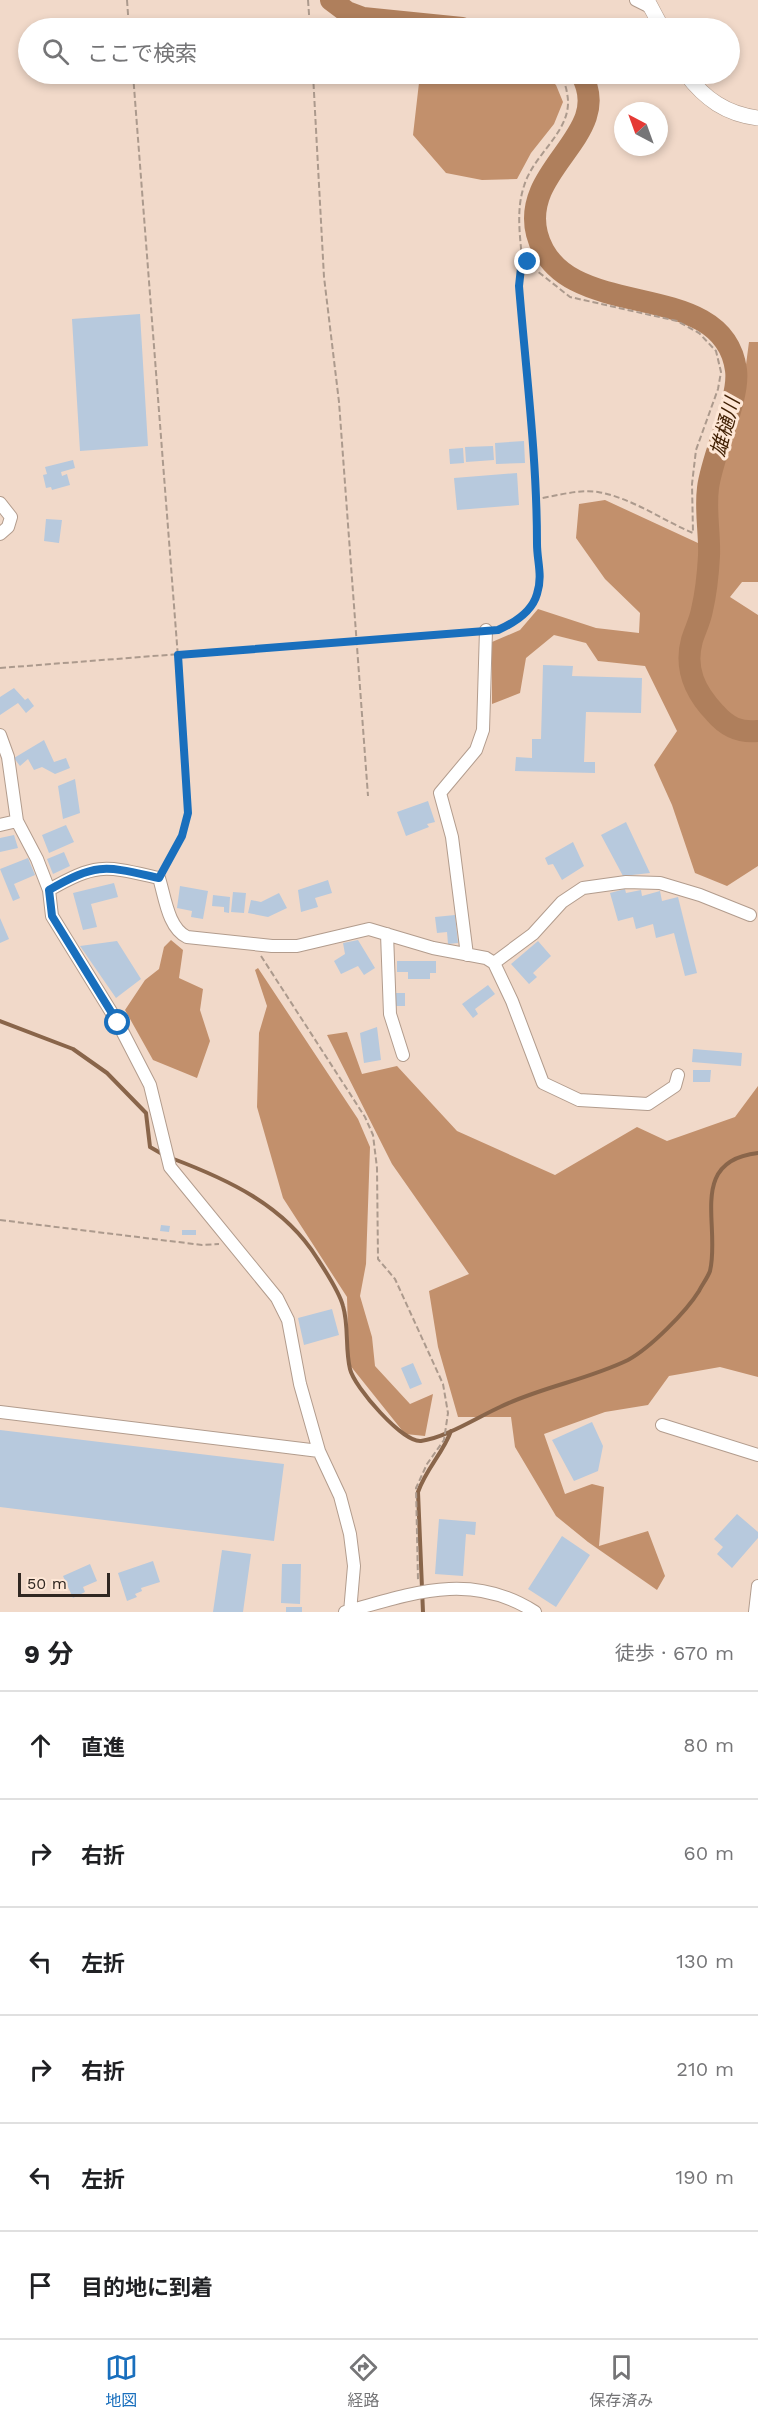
<!DOCTYPE html>
<html lang="ja">
<meta charset="utf-8">
<style>
body{margin:0;font-family:"Work Sans","Noto Sans JP",sans-serif;background:#f6f6f6;color:#202124}
.compass{position:absolute;left:614px;top:102px;width:54px;height:54px;border-radius:50%;background:#fff;box-shadow:0 3px 9px #0003;rotate:319deg}
.scale{position:absolute;left:18px;bottom:15px;width:92px;box-sizing:border-box;padding-left:6px;border:3px solid #302721;border-top:0;font-size:16px;line-height:21px;white-space:nowrap;color:#302721;-webkit-text-stroke:4px #fee7d6;paint-order:stroke}
.stop{position:absolute;width:18px;height:18px;margin:-14px;border:4px solid #196fbd;border-radius:50%;background:#fff}
.stop.end{background:#196fbd;border-color:#fff;box-shadow:0 2px 6px #0008}
.list{margin:0;padding:0;list-style:none}
h2{display:flex;justify-content:space-between;align-items:center;height:78px;margin:0;padding:0 24px;font-size:26px}
h2 small{font-size:20px;font-weight:400;color:#757577}
.list li{display:grid;grid-template-columns:39px 1fr auto;gap:18px;align-items:center;box-sizing:border-box;height:108px;padding:0 24px;border-top:2px solid #e0e0e0}
.list b{display:block;font-size:22px;white-space:nowrap}
.list em{font-size:20px;font-style:normal;color:#757577}
.icon{flex:none;width:33px;height:33px;fill:none;stroke:currentColor;stroke-width:2;stroke-linecap:round;stroke-linejoin:round}
.map{position:relative;flex:none;width:758px;height:1612px;overflow:hidden}
.search{position:absolute;background:#fff;box-shadow:0 3px 9px #0003;left:18px;right:18px;top:18px;height:66px;display:flex;align-items:center;gap:15px;box-sizing:border-box;padding:0 21px;border-radius:33px;color:#757577;font-size:22px}
.sheet{height:726px;background:#fff}
nav{display:flex;justify-content:space-around;align-items:center;box-sizing:border-box;height:84px;border-top:2px solid #e0e0e0;background:#fff;font-size:16px;color:#757577}
nav a{display:grid;justify-items:center;gap:3px}
nav .on{color:#196fbd}
.map>svg:first-child{display:block}
</style>
<div class="map">
<svg width="758" height="1612" viewBox="0 0 758 1612">
<rect width="100%" height="100%" fill="#f1d9c9"/>
<!-- forest -->
<path fill="#c2906c" d="M 420,74 L 545,75 L 556,85 L 563,102 L 554,124 L 531,153 L 517,179 L 482,180 L 446,173 L 413,135 Z
M 749,342 L 758,342 L 758,582 L 742,582 L 730,597 L 758,615 L 758,866 L 727,886 L 695,873 L 672,805 L 654,765 L 677,731 L 645,666 L 598,661 L 586,643 L 554,635 L 526,658 L 520,693 L 492,704 L 492,642 L 520,630 L 538,609 L 596,628 L 639,633 L 640,613 L 605,579 L 576,538 L 579,504 L 605,500 L 698,543 L 740,410 Z
M 171,940 L 183,950 L 179,978 L 203,989 L 200,1010 L 210,1041 L 197,1078 L 153,1060 L 125,1010 L 145,980 L 159,969 L 164,947 Z
M 258,968 L 358,1119 L 370,1147 L 366,1264 L 360,1296 L 372,1337 L 375,1366 L 410,1404 L 433,1394 L 425,1436 L 405,1434 L 349,1364 L 347,1297 L 283,1198 L 257,1107 L 259,1033 L 267,1006 L 255,970 Z
M 347,1032 L 362,1074 L 397,1066 L 457,1131 L 555,1175 L 637,1127 L 667,1141 L 735,1117 L 758,1086 L 758,1377 L 720,1367 L 669,1376 L 648,1405 L 605,1412 L 544,1434 L 565,1494 L 592,1484 L 604,1487 L 599,1546 L 648,1531 L 665,1576 L 657,1590 L 588,1542 L 556,1516 L 515,1447 L 511,1417 L 458,1417 L 438,1347 L 429,1291 L 469,1274 L 392,1164 L 327,1035 Z"/>
<g fill="none" stroke-linecap="round" stroke-linejoin="round">
<!-- stream -->
<path stroke="#89654a" stroke-width="4" d="M 0,1021 L 73,1049 L 107,1073 L 146,1113 L 150,1147 L 164,1155
M 171,1158 C 227,1179 284,1205 317,1258 C 326,1272 339,1291 343,1306 C 349,1326 345,1349 350,1369 C 354,1387 403,1443 421,1441 C 445,1438 478,1417 500,1407 C 541,1387 587,1380 628,1360 C 650,1348 686,1312 699,1291 C 702,1285 708,1277 710,1271 C 721,1226 687,1161 758,1153
M 423,1612 L 418,1492 C 426,1469 443,1453 451,1431"/>
<!-- river -->
<path stroke="#af7f5c" stroke-width="22" d="M 331,0 L 347,12 L 363,18 L 462,28
M 581,74 C 616,134 520,168 537,234 C 561,327 723,273 736,370 C 740,399 712,455 708,488 C 705,511 710,534 709,556 C 708,574 706,593 702,610 C 700,621 695,630 692,640 C 684,669 695,692 715,713 C 727,727 740,733 758,731"/>
</g>
<!-- building -->
<path fill="#b7c9dd" d="M 140,314 L 148,446 L 80,451 L 72,319 Z
M 524,441 L 525,463 L 496,464 L 495,443 Z
M 493,446 L 494,460 L 466,462 L 465,447 Z
M 463,448 L 464,463 L 450,464 L 449,449 Z
M 73,460 L 75,468 L 61,472 L 62,476 L 67,474 L 70,485 L 52,490 L 51,487 L 46,488 L 43,475 L 47,474 L 45,467 Z
M 517,473 L 519,505 L 457,510 L 454,478 Z
M 46,519 L 62,520 L 59,543 L 44,541 Z
M 543,665 L 573,666 L 572,676 L 642,678 L 641,713 L 586,712 L 584,762 L 595,762 L 595,773 L 515,771 L 516,757 L 532,758 L 532,739 L 541,739 Z
M 14,688 L 25,700 L 28,698 L 34,706 L 26,713 L 18,703 L 0,715 L 0,697 Z
M 44,740 L 54,762 L 66,758 L 70,768 L 55,774 L 42,767 L 34,770 L 28,759 L 20,766 L 14,758 Z
M 75,779 L 80,813 L 63,819 L 58,786 Z
M 428,801 L 435,822 L 427,824 L 429,827 L 406,836 L 397,812 Z
M 626,822 L 650,873 L 623,876 L 601,835 Z
M 66,825 L 74,842 L 49,853 L 42,835 Z
M 14,835 L 18,848 L 0,852 L 0,838 Z
M 573,842 L 584,866 L 562,880 L 553,864 L 548,865 L 545,858 Z
M 64,852 L 70,866 L 53,874 L 47,859 Z
M 28,858 L 35,875 L 14,884 L 20,898 L 13,901 L 0,869 Z
M 328,880 L 332,893 L 315,898 L 318,907 L 301,912 L 298,890 Z
M 114,883 L 118,897 L 91,904 L 97,927 L 83,930 L 73,893 Z
M 180,886 L 208,891 L 203,919 L 191,917 L 192,911 L 177,908 Z
M 625,889 L 626,893 L 641,890 L 642,896 L 660,891 L 662,901 L 678,897 L 697,973 L 685,976 L 674,933 L 656,938 L 653,924 L 636,929 L 633,917 L 618,921 L 610,893 Z
M 233,892 L 246,893 L 244,913 L 231,912 Z
M 279,893 L 287,908 L 268,917 L 248,913 L 251,900 L 261,902 Z
M 213,895 L 230,897 L 229,913 L 224,912 L 224,907 L 212,906 Z
M 455,915 L 458,943 L 448,944 L 447,932 L 437,933 L 435,917 Z
M 0,918 L 9,939 L 0,943 Z
M 358,940 L 375,968 L 364,975 L 358,966 L 341,974 L 334,961 L 345,954 L 343,943 Z
M 117,941 L 141,979 L 116,998 L 80,946 Z
M 538,941 L 551,956 L 533,973 L 537,977 L 529,984 L 511,964 Z
M 397,961 L 436,961 L 436,973 L 430,973 L 430,979 L 408,979 L 408,972 L 397,972 Z
M 488,985 L 495,994 L 475,1009 L 478,1014 L 473,1018 L 462,1004 Z
M 396,993 L 405,993 L 405,1006 L 396,1006 Z
M 377,1027 L 381,1060 L 364,1063 L 360,1033 Z
M 693,1049 L 742,1053 L 741,1066 L 692,1062 Z
M 693,1070 L 711,1070 L 710,1082 L 693,1082 Z
M 161,1225 L 170,1226 L 169,1232 L 160,1231 Z
M 182,1230 L 196,1230 L 196,1235 L 182,1235 Z
M 332,1309 L 339,1335 L 304,1345 L 298,1318 Z
M 413,1363 L 422,1384 L 410,1389 L 401,1368 Z
M 592,1422 L 603,1446 L 598,1471 L 574,1481 L 552,1440 Z
M 0,1430 L 284,1464 L 274,1541 L 0,1507 Z
M 737,1514 L 758,1532 L 758,1538 L 732,1568 L 717,1554 L 723,1547 L 714,1539 Z
M 439,1519 L 476,1522 L 475,1535 L 466,1534 L 463,1576 L 435,1574 Z
M 562,1536 L 590,1555 L 556,1607 L 528,1589 Z
M 222,1550 L 251,1554 L 243,1612 L 213,1612 Z
M 153,1561 L 160,1582 L 141,1588 L 142,1591 L 135,1594 L 137,1597 L 127,1601 L 118,1573 Z
M 90,1564 L 97,1581 L 83,1587 L 85,1592 L 73,1598 L 63,1576 Z
M 282,1564 L 301,1564 L 300,1604 L 281,1603 Z
M 286,1607 L 302,1607 L 302,1612 L 286,1612 Z"/>
<g fill="none" stroke-linecap="round" stroke-linejoin="round">
<defs>
<path id="minor" d="M 636,0 L 650,7
M 0,503 L 11,517 L 8,527 L 0,534
M 0,735 L 8,757 L 17,821 L 37,859 L 49,890 L 52,916 L 118,1023 L 150,1085 L 170,1167 L 277,1298 L 288,1320 L 300,1384 L 319,1451 L 340,1496 L 350,1534 L 354,1566 L 350,1612
M 0,825 L 17,821
M 49,890 C 98,862 105,866 159,878 C 165,897 168,928 187,937 L 272,946 L 297,946 L 369,929 L 433,948 L 486,958 L 494,963 L 512,1001 L 543,1083 L 579,1100 L 648,1104 L 675,1086 L 678,1075
M 387,934 L 390,1014 L 403,1055
M 467,955 L 452,837 L 440,793 L 476,750 L 483,730 L 486,630
M 494,963 L 533,934 L 562,902 L 583,888 L 626,882 L 660,883 L 700,895 L 750,915
M 0,1412 L 319,1451
M 662,1425 L 758,1455
M 345,1612 C 413,1593 471,1571 535,1612
M 755,1612 L 758,1586"/>
<path id="major" d="M 647,0 L 662,28
M 686,74 C 705,99 726,114 758,118"/>
</defs>
<!-- minor casing -->
<use href="#minor" stroke="#b29c8d" stroke-width="14"/>
<!-- major casing -->
<use href="#major" stroke="#b29c8d" stroke-width="16"/>
<!-- path -->
<path stroke="#ac9a8d" stroke-width="2" stroke-dasharray="6 3" stroke-linecap="butt" d="M 127,0 L 129,28
M 308,0 L 310,28
M 310,21 L 348,28
M 133,74 L 188,787 L 185,826 L 165,867
M 313,74 L 324,277 L 339,402 L 368,796
M 522,259 C 520,235 516,210 524,186 C 534,152 575,130 567,93 C 566,85 563,79 557,74
M 497,630 L 514,623 L 529,609 L 537,596 L 541,575 L 537,548 L 537,499 L 519,286 L 522,259 L 570,297 L 677,321 L 699,333 L 716,351 L 721,372 L 718,389 L 696,450 L 692,484 L 693,533 C 662,520 632,498 598,492 C 578,489 556,496 537,499
M 0,668 L 474,631
M 261,956 L 365,1117 L 373,1135 L 377,1168 L 378,1259 L 395,1279 L 443,1384 L 448,1413 L 444,1440 L 427,1464 L 416,1488 L 418,1580
M 0,1220 L 202,1245 L 219,1244"/>
<!-- minor -->
<use href="#minor" stroke="#fff" stroke-width="12"/>
<!-- major -->
<use href="#major" stroke="#fff" stroke-width="15"/>
</g>
<g fill="none" stroke-linecap="round" stroke-linejoin="round">
<!-- route -->
<path stroke="#196fbd" stroke-width="8" d="M 118,1023 L 52,916 L 49,890 C 98,862 105,866 159,878 L 182,836 L 188,813 L 178,655 L 498,630 C 514,623 532,612 537,594 C 543,576 537,561 537,544 C 537,458 526,372 519,286 L 522,259 L 528,262"/>
</g>
<g text-anchor="middle" stroke-width="6" stroke-linejoin="round" paint-order="stroke">
<!-- water labels -->
<g font-size="20" font-style="italic" fill="#401f02" stroke="#fee7d6">
<text transform="translate(725 427) rotate(-75)" y="7">雄樋川</text>
</g>
</g>
</svg>
<svg class="compass" viewBox="-18 -18 36 36"><path d="M0-13l5 13h-10z" fill="#e53935"/><path d="M0 13l5-13h-10z" fill="#757577"/></svg>
<div class="scale">50 m</div>
<div class="stop" style="left:118px;top:1023px"></div>
<div class="stop end" style="left:528px;top:262px"></div>
<div class="search"><svg class="icon" aria-label="search" viewBox="0 0 24 24"><circle cx="10" cy="10" r="6"/><path d="M15 15l6 6"/></svg>ここで検索</div>
</div>
<section class="sheet">
<h2>9 分<small>徒歩 · 670 m</small></h2>
<ul class="list">
<li><svg class="icon" aria-label="ahead" viewBox="0 0 24 24"><path d="M12 20V5M6 11l6-6 6 6"/></svg><div><b>直進</b></div><em>80 m</em></li>
<li><svg class="icon" aria-label="right" viewBox="0 0 24 24"><path d="M7 20v-9h11M14 6l5 5-5 5"/></svg><div><b>右折</b></div><em>60 m</em></li>
<li><svg class="icon" aria-label="left" viewBox="0 0 24 24"><path d="M17 20v-9H6M10 6l-5 5 5 5"/></svg><div><b>左折</b></div><em>130 m</em></li>
<li><svg class="icon" aria-label="right" viewBox="0 0 24 24"><path d="M7 20v-9h11M14 6l5 5-5 5"/></svg><div><b>右折</b></div><em>210 m</em></li>
<li><svg class="icon" aria-label="left" viewBox="0 0 24 24"><path d="M17 20v-9H6M10 6l-5 5 5 5"/></svg><div><b>左折</b></div><em>190 m</em></li>
<li><svg class="icon" aria-label="arrive" viewBox="0 0 24 24"><path d="M6 21V4h12l-3 4 3 4H6"/></svg><div><b>目的地に到着</b></div></li>
</ul>
</section>
<nav>
<a class="on"><svg class="icon" aria-label="map" viewBox="0 0 24 24"><path d="M3 6l6-2 6 2 6-2v14l-6 2-6-2-6 2zM9 4v14M15 6v14"/></svg>地図</a>
<a><svg class="icon" aria-label="directions" viewBox="0 0 24 24"><path d="M12 3l9 9-9 9-9-9zM9 14v-3h6M13 9l2 2-2 2"/></svg>経路</a>
<a><svg class="icon" aria-label="saved" viewBox="0 0 24 24"><path d="M7 4h10v16l-5-4-5 4z"/></svg>保存済み</a>
</nav>
